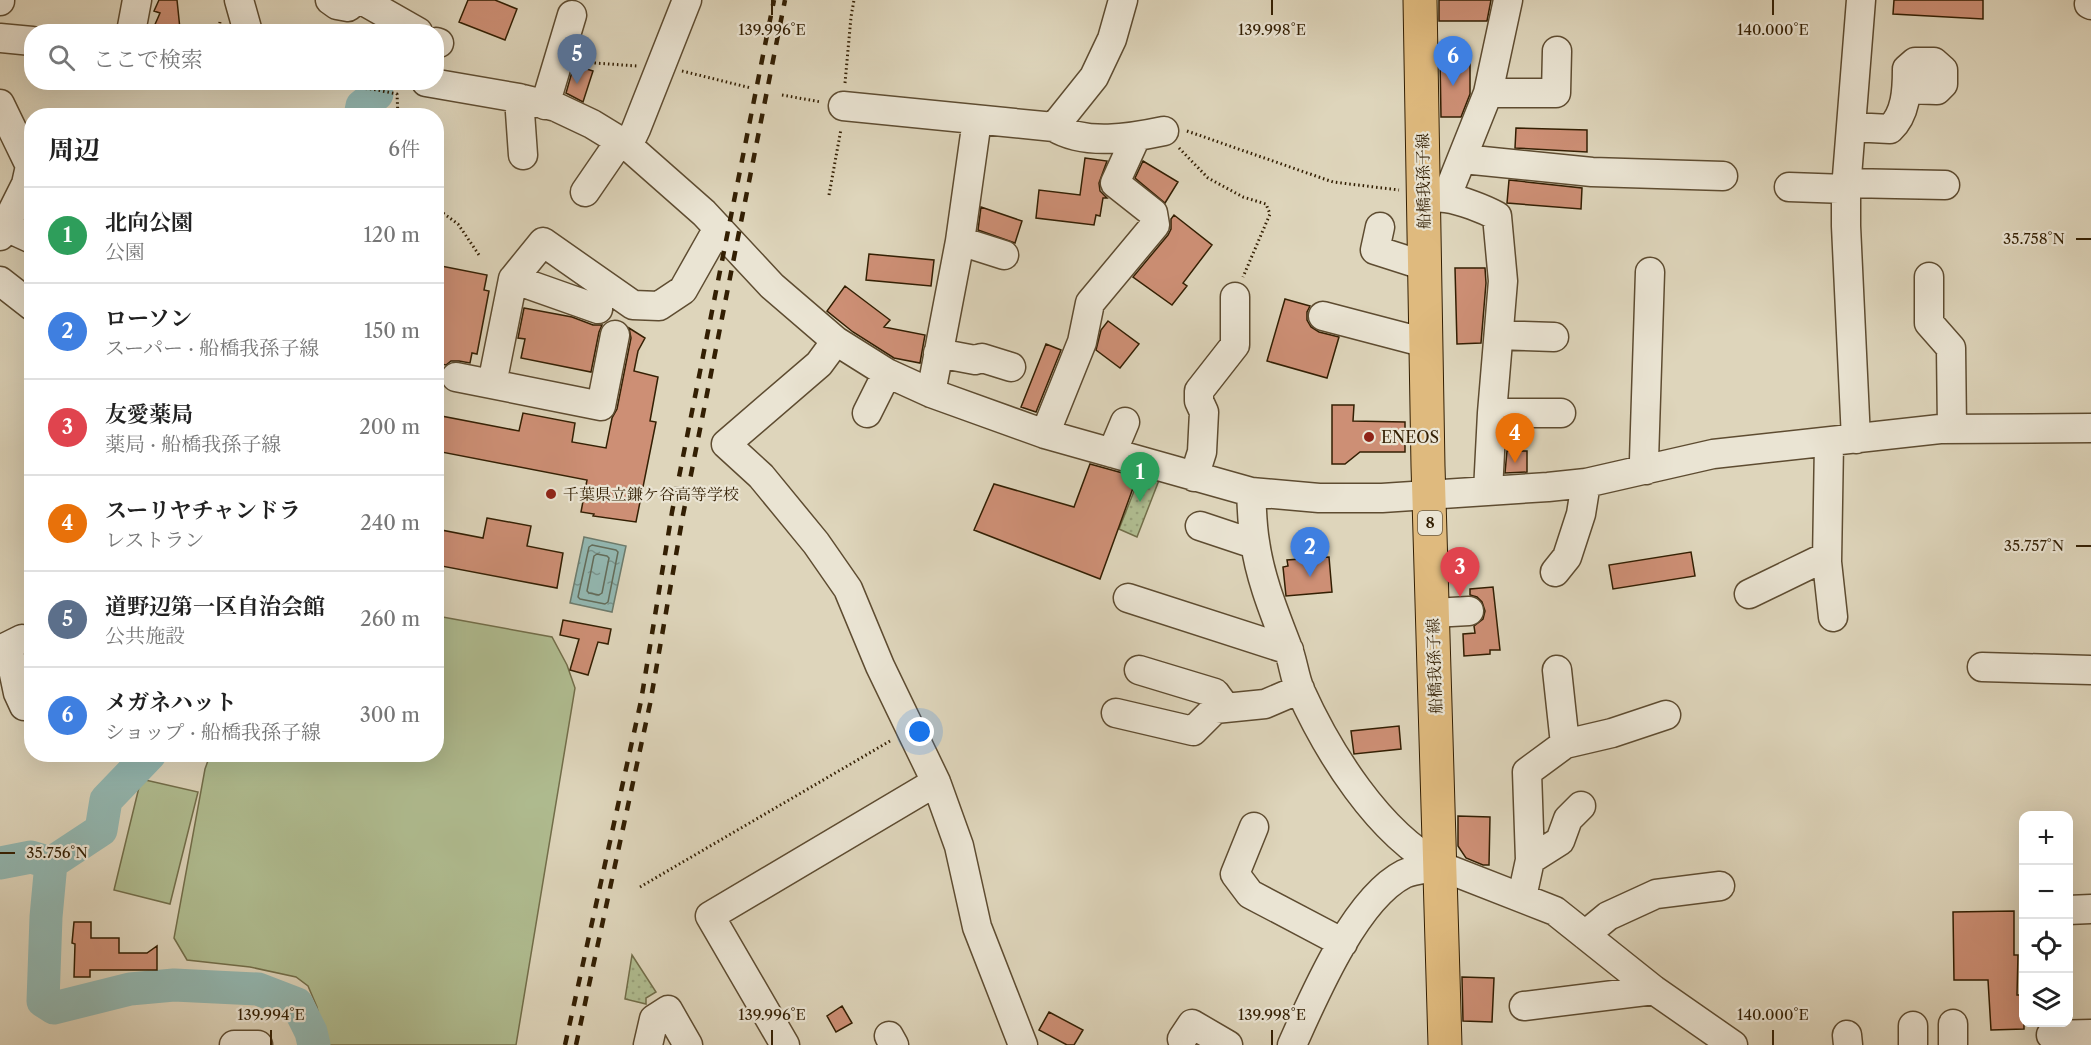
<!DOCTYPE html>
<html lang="ja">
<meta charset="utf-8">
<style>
body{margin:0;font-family:"Libre Caslon Text","Noto Serif JP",serif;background:#f2f2f2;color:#222}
.controls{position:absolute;right:18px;bottom:18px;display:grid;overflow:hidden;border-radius:12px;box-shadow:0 6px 24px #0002}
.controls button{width:54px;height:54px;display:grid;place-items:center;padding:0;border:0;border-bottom:2px solid #e0e0e0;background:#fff;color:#222;font:30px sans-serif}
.you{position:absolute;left:920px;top:732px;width:21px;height:21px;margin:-15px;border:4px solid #fff;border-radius:50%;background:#1a73e8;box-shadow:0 0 0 9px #1a73e833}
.badge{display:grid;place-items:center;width:39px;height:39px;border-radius:50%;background:#8f2418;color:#fff;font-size:20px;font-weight:700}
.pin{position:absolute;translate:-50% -50px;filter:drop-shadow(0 2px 3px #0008)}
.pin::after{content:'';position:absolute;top:32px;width:21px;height:18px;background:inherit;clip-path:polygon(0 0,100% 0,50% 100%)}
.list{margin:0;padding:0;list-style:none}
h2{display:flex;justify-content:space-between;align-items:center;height:78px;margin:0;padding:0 24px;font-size:26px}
h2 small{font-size:20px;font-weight:400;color:#767676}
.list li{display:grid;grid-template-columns:39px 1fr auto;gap:18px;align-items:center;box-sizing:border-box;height:96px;padding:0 24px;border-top:2px solid #e0e0e0}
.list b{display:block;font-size:22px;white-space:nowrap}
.list p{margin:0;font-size:20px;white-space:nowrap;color:#767676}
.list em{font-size:20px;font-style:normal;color:#767676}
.icon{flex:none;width:33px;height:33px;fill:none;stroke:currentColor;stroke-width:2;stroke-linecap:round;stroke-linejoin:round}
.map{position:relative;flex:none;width:2091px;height:1045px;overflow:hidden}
.search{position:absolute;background:#fff;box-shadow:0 6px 24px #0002;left:24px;top:24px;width:420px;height:66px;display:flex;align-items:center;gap:15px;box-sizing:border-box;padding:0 21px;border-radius:24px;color:#767676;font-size:22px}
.panel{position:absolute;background:#fff;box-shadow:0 6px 24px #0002;left:24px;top:108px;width:420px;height:654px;border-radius:24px}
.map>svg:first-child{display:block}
</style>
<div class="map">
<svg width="2091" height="1045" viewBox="0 0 2091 1045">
<defs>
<pattern id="green-dots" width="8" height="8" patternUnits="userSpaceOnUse" patternTransform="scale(1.5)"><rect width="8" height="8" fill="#b0bd91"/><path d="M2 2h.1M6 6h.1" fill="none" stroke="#98a27b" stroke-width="1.8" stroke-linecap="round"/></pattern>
<pattern id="water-ripples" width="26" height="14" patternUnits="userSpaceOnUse" patternTransform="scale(1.5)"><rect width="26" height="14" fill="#93b8b2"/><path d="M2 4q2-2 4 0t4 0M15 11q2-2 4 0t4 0" fill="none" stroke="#79958f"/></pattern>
</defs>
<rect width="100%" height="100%" fill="#ded5bb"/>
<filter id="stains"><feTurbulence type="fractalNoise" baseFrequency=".00333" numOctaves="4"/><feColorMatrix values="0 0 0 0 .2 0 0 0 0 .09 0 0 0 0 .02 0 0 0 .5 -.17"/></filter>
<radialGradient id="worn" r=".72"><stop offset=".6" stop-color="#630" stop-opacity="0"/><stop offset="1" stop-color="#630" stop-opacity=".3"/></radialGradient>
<!-- green -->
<path fill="url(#green-dots)" stroke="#726e4a" stroke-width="1.5" d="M 1142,471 L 1161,475 L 1137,537 L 1119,529 Z
M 632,955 L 656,992 L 646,998 L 646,1004 L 625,999 Z"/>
<!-- pitch -->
<path fill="#b0bd91" stroke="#726e4a" stroke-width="1.5" d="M 437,616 L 552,637 L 567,665 L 575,688 L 516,1045 L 325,1045 L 317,1007 L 308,986 L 296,977 L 250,967 L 187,960 L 174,938 L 205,769 L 210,755 L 436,754 Z
M 141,779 L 198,792 L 170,904 L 114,890 Z"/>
<!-- water -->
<path fill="url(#water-ripples)" stroke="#6d7b6c" stroke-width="1.5" d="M 584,537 L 626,546 L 612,612 L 570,603 Z"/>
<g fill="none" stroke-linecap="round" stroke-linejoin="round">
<!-- shore -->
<path stroke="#636c5a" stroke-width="1.5" d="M 592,545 L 616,550 L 618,552 L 608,602 L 605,604 L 580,599 L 578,597 L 589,547 Z
M 597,554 L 607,556 L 609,558 L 602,593 L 599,595 L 589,593 L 587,591 L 594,556 Z"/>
<!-- river -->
<path stroke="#93b8b2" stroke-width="33" d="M 360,116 L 362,106 L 377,94
M 0,863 L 31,857 L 51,863 L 101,830 L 106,800 L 150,754
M 51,863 L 46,917 L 43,1001 L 54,1008 L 130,989 L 174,985 L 258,989 L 297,1004 L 311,1032 L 314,1045"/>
</g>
<!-- building -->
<path fill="#cd8f75" stroke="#331f03" stroke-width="1.5" d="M 159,0 L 177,0 L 180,29 L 153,29 L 160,13 L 154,11 Z
M 468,0 L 495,0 L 517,9 L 505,40 L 459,22 Z
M 1439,0 L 1491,0 L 1487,21 L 1439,21 Z
M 1894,0 L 1983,0 L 1983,19 L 1893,14 Z
M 1440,57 L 1470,57 L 1470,94 L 1461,117 L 1441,117 Z
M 574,65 L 593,71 L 583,102 L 566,93 Z
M 1516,128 L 1587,130 L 1587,152 L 1515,148 Z
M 1085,158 L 1107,161 L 1099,183 L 1100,191 L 1107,198 L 1103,198 L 1100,216 L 1096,215 L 1094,225 L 1036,218 L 1039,190 L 1080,195 Z
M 1143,161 L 1178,182 L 1165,203 L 1135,178 Z
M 1509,180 L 1582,188 L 1581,209 L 1507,203 Z
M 981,207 L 1022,221 L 1015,243 L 978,230 Z
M 1174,215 L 1212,245 L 1183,283 L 1187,286 L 1172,305 L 1133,277 L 1168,235 L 1171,229 L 1171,219 Z
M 869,254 L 934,260 L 931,286 L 866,280 Z
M 436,265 L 487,275 L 484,290 L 489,291 L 477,354 L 472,353 L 470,363 L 459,361 L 451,361 L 446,365 L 436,363 Z
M 1455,268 L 1485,268 L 1486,283 L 1481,343 L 1457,344 Z
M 845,286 L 890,320 L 884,327 L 925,335 L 920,363 L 894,358 L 853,332 L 827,311 Z
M 1285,299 L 1310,306 L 1307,312 L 1307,320 L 1311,327 L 1319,332 L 1339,337 L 1327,378 L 1267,361 Z
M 524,308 L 572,317 L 593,325 L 602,325 L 599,332 L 591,372 L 521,358 L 525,339 L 518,338 Z
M 1108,321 L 1139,344 L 1120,368 L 1096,350 L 1101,330 Z
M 629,328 L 645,338 L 638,351 L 634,371 L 658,377 L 650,421 L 656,422 L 636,522 L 593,516 L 594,514 L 581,512 L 587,480 L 436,451 L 436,415 L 519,431 L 523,413 L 575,423 L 572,442 L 606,448 L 612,418 L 617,409 L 631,338 Z
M 1046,344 L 1061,350 L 1036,412 L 1021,407 Z
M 1332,405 L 1354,405 L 1353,421 L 1405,422 L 1405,452 L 1360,452 L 1345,464 L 1332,464 Z
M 1507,451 L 1527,451 L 1527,472 L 1505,473 Z
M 1090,464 L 1137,477 L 1100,579 L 974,530 L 994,484 L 1074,507 Z
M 487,518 L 531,526 L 527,546 L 563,553 L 557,588 L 436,565 L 436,529 L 483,538 Z
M 1691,552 L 1695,576 L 1613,589 L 1609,565 Z
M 1329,557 L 1332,592 L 1286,596 L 1283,567 L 1288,566 L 1287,560 Z
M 1493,587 L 1500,650 L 1490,650 L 1490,654 L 1464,656 L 1463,634 L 1475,633 L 1474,626 L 1483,619 L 1485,611 L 1482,602 L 1477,597 L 1470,595 L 1470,589 Z
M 563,620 L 611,629 L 608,644 L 598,642 L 588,675 L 570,670 L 579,639 L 560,635 Z
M 1399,726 L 1401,749 L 1354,754 L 1351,731 Z
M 1458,816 L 1490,817 L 1489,865 L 1483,865 L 1466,858 L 1458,846 Z
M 2014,911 L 2014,955 L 2018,955 L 2017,995 L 2024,995 L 2024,1029 L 1991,1030 L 1988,980 L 1954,980 L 1953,912 Z
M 74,922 L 91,922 L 91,938 L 119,938 L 119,953 L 147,953 L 157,946 L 157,970 L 90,970 L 90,977 L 74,977 L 75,944 L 72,943 Z
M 1462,977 L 1494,978 L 1492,1022 L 1463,1021 Z
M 842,1006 L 852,1023 L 836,1032 L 827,1016 Z
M 1049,1012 L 1083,1030 L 1074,1045 L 1067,1045 L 1039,1030 Z"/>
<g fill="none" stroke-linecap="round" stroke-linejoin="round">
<defs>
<path id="minor" d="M 239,0 L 248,32
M 330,0 L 337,5 L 348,7 L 357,0
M 362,0 L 418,32
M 0,1 L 0,0
M 2089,4 L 2091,5
M 131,32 L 137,0
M 0,38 L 32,41
M 436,42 L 439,43
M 426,82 L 519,98 L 556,107 L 592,124 L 628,146 L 704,213 L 772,286 L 836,341 L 887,373 L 931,393 L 1045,434 L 1251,492 L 1319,498 L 1382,498 L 1548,487 L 1586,483 L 1713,454 L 1940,429 L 2091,428
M 1488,93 L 1556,93 L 1557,51
M 519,98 L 523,155
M 0,104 L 30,166 L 26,184 L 0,236
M 545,105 L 572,15
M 843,106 L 1054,127 C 1085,146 1131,138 1164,131
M 1054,127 L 1094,77 L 1112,39 L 1123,0
M 1851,127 L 1890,129 C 1906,114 1907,90 1907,69 L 1915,62 L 1934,62 L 1943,70 L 1943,84 L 1937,90 L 1907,89
M 628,146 L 636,129 L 687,0
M 1463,159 L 1592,172 L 1723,176
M 1847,183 L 1945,185
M 1789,187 L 1846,189
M 585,192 L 620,141
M 1423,195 C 1431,198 1438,197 1446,198 C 1461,200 1484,209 1497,216 L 1503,281 L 1492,413 L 1488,491
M 1446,198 L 1488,93 L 1508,0
M 6,227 L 32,239
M 1380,227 L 1375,250 L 1425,266
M 960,241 L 1004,255
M 1929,277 L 1929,323 L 1951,348 L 1952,429
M 513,279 L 598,309
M 0,281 L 32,306
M 1323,316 L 1426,343
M 1499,335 L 1554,337
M 836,341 L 819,364 L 726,444 L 761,476 L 816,543 L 848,589 L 880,666 L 936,782 L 959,846 L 977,927 L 1023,1045
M 938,353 L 975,360 L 982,358 L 1011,367
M 456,377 L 601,406 L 615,335
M 492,384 L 513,279 L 543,242 L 633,305 L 659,306 L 683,290 L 718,228
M 931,393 L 960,241 L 977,120
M 867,413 L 887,373
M 1492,413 L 1561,413
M 1045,434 L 1082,342 L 1090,303 L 1155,225 L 1153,213 L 1115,183 L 1136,137
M 1856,439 L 1846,226 L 1846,189 L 1861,0
M 1829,443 L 1827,562 L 1833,617
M 1112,453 L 1125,422
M 1646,470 L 1644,460 L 1650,272
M 1194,477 L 1202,452 L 1204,412 L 1199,401 L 1199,391 L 1235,345 L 1235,297
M 1251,492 C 1252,508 1252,525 1255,542 C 1260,578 1274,612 1287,646 C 1293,660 1294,676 1300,690 C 1328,752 1378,833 1440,866 L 1555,911 L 1654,990 L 1733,1045
M 1200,526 L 1248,542 L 1255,542
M 1555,572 L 1567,557 L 1581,514 L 1586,483
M 1749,594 L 1817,561 L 1827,562
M 1128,598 L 1289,650
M 1433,613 L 1469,611
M 0,650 L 22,639
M 0,661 L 11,660 L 18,693 L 24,706 L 32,703
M 1982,667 L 2091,670
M 1139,670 L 1215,693 L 1226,708
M 1557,670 L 1565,744
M 1116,713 L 1193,731 L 1215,709 L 1265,704 L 1300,689
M 1254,827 L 1235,874 L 1250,894 L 1343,943
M 1530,860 L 1560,841 L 1568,819 L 1581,806
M 1522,897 L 1530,860 L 1527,772 L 1565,744 L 1612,733 L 1666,715
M 2068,910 L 2091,909
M 1585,935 L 1608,916 L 1656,894 L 1720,886
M 1524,1006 L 1654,990
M 1847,1035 L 1848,1045
M 2051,1035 L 2091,1034
M 889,1036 L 894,1045
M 1182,1039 L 1192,1024 L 1228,1045
M 234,1045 L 258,1045
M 648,1045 L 654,1019 L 668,1010 L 688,1045
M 785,1045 L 710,916 L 936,782
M 1292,1045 C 1314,996 1355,899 1404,874 C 1414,869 1429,869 1440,866
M 1913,1045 L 1913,1026
M 1953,1045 L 1953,1024"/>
<path id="major" d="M 1420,0 L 1428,466 L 1445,1045"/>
</defs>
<!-- minor casing -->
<use href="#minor" stroke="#5e4c31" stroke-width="31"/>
<!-- major casing -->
<use href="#major" stroke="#331f03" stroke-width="35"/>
<!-- path -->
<path stroke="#331f03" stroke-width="3" stroke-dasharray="1.5 3" stroke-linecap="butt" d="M 49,26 L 109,31
M 218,32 L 220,22
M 581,62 L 637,66
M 682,71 L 751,88
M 271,82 L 372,89 L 397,94 L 398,116
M 845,83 L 851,17 L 854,0
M 782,95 L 821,102
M 1187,131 L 1333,182 L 1399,190
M 1179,148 L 1208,178 L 1243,197 L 1266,204 L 1270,214 L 1243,277
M 829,195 L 841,129
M 436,208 L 458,224 L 479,255
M 640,887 L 890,741"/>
<!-- minor -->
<use href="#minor" stroke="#eae4d3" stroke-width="28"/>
<!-- major -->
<use href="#major" stroke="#dfba7e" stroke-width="33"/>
<!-- rail -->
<path stroke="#331f03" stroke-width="4.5" stroke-dasharray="10 10" stroke-linecap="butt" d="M 565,1045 L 641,701 L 672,512 L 774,0
M 576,1045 L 650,704 L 683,515 L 785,0"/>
</g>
<!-- ticks -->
<path fill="none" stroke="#331f03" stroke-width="2" d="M 772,0 L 772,15M 1272,0 L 1272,15M 1773,0 L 1773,15M 2076,239 L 2091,239M 2076,546 L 2091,546M 0,853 L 15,853M 271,1030 L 271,1045M 772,1030 L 772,1045M 1272,1030 L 1272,1045M 1773,1030 L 1773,1045"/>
<!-- markers -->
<g fill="#8f2418" stroke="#eae4d3" stroke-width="2">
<circle cx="1369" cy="437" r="6"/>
<circle cx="551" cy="494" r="6"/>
</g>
<g text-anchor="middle" stroke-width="4.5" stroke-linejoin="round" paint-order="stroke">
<!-- shield labels -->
<rect fill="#eae4d3" stroke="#6a5a41" stroke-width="1.5" x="1418" y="511" width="24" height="24" rx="4.5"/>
<g font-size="15" font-weight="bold" fill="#331f03">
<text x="1430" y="528">8</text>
</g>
<!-- street labels -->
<g font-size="16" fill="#331f03" stroke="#eae4d3">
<text transform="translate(1423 181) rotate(-91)" y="6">船橋我孫子線</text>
<text transform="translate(1434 666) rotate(-92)" y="6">船橋我孫子線</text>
</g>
<!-- poi labels -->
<g font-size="16" fill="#331f03" stroke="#eae4d3" text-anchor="start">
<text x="1381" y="443">ENEOS</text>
<text x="563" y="500">千葉県立鎌ケ谷高等学校</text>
</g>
</g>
<g font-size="15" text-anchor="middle" fill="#331f03" stroke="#eae4d3" stroke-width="4.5" stroke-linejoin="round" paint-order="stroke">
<text x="772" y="35">139.996°E</text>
<text x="1272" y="35">139.998°E</text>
<text x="1773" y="35">140.000°E</text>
<text x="2034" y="244">35.758°N</text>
<text x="2034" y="551">35.757°N</text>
<text x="57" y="858">35.756°N</text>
<text x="271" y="1020">139.994°E</text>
<text x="772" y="1020">139.996°E</text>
<text x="1272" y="1020">139.998°E</text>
<text x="1773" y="1020">140.000°E</text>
</g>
<rect width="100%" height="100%" filter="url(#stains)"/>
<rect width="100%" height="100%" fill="url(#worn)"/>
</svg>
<div class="controls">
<button>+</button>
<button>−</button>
<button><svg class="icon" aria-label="locate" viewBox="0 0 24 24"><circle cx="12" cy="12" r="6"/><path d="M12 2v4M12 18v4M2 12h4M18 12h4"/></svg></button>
<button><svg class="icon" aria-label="layers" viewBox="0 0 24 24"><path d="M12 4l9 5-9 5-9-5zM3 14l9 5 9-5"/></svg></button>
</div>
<div class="you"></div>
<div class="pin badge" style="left:1140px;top:502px;background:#2e9e5b">1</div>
<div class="pin badge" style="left:1310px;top:577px;background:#3f7fe0">2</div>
<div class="pin badge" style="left:1460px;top:597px;background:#e0444e">3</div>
<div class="pin badge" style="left:1515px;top:463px;background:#e8710a">4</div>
<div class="pin badge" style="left:577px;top:84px;background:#5c6f8a">5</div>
<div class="pin badge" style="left:1453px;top:86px;background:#3f7fe0">6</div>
<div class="search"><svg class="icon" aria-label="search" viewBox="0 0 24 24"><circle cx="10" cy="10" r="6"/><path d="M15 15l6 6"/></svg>ここで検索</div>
<section class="panel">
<h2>周辺<small>6件</small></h2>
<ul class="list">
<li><span class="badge" style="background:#2e9e5b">1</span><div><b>北向公園</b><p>公園</p></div><em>120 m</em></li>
<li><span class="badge" style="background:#3f7fe0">2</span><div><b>ローソン</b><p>スーパー · 船橋我孫子線</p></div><em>150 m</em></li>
<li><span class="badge" style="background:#e0444e">3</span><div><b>友愛薬局</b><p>薬局 · 船橋我孫子線</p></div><em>200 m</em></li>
<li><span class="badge" style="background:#e8710a">4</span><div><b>スーリヤチャンドラ</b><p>レストラン</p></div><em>240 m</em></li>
<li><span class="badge" style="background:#5c6f8a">5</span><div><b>道野辺第一区自治会館</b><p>公共施設</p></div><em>260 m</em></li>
<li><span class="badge" style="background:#3f7fe0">6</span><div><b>メガネハット</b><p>ショップ · 船橋我孫子線</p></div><em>300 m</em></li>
</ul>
</section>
</div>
